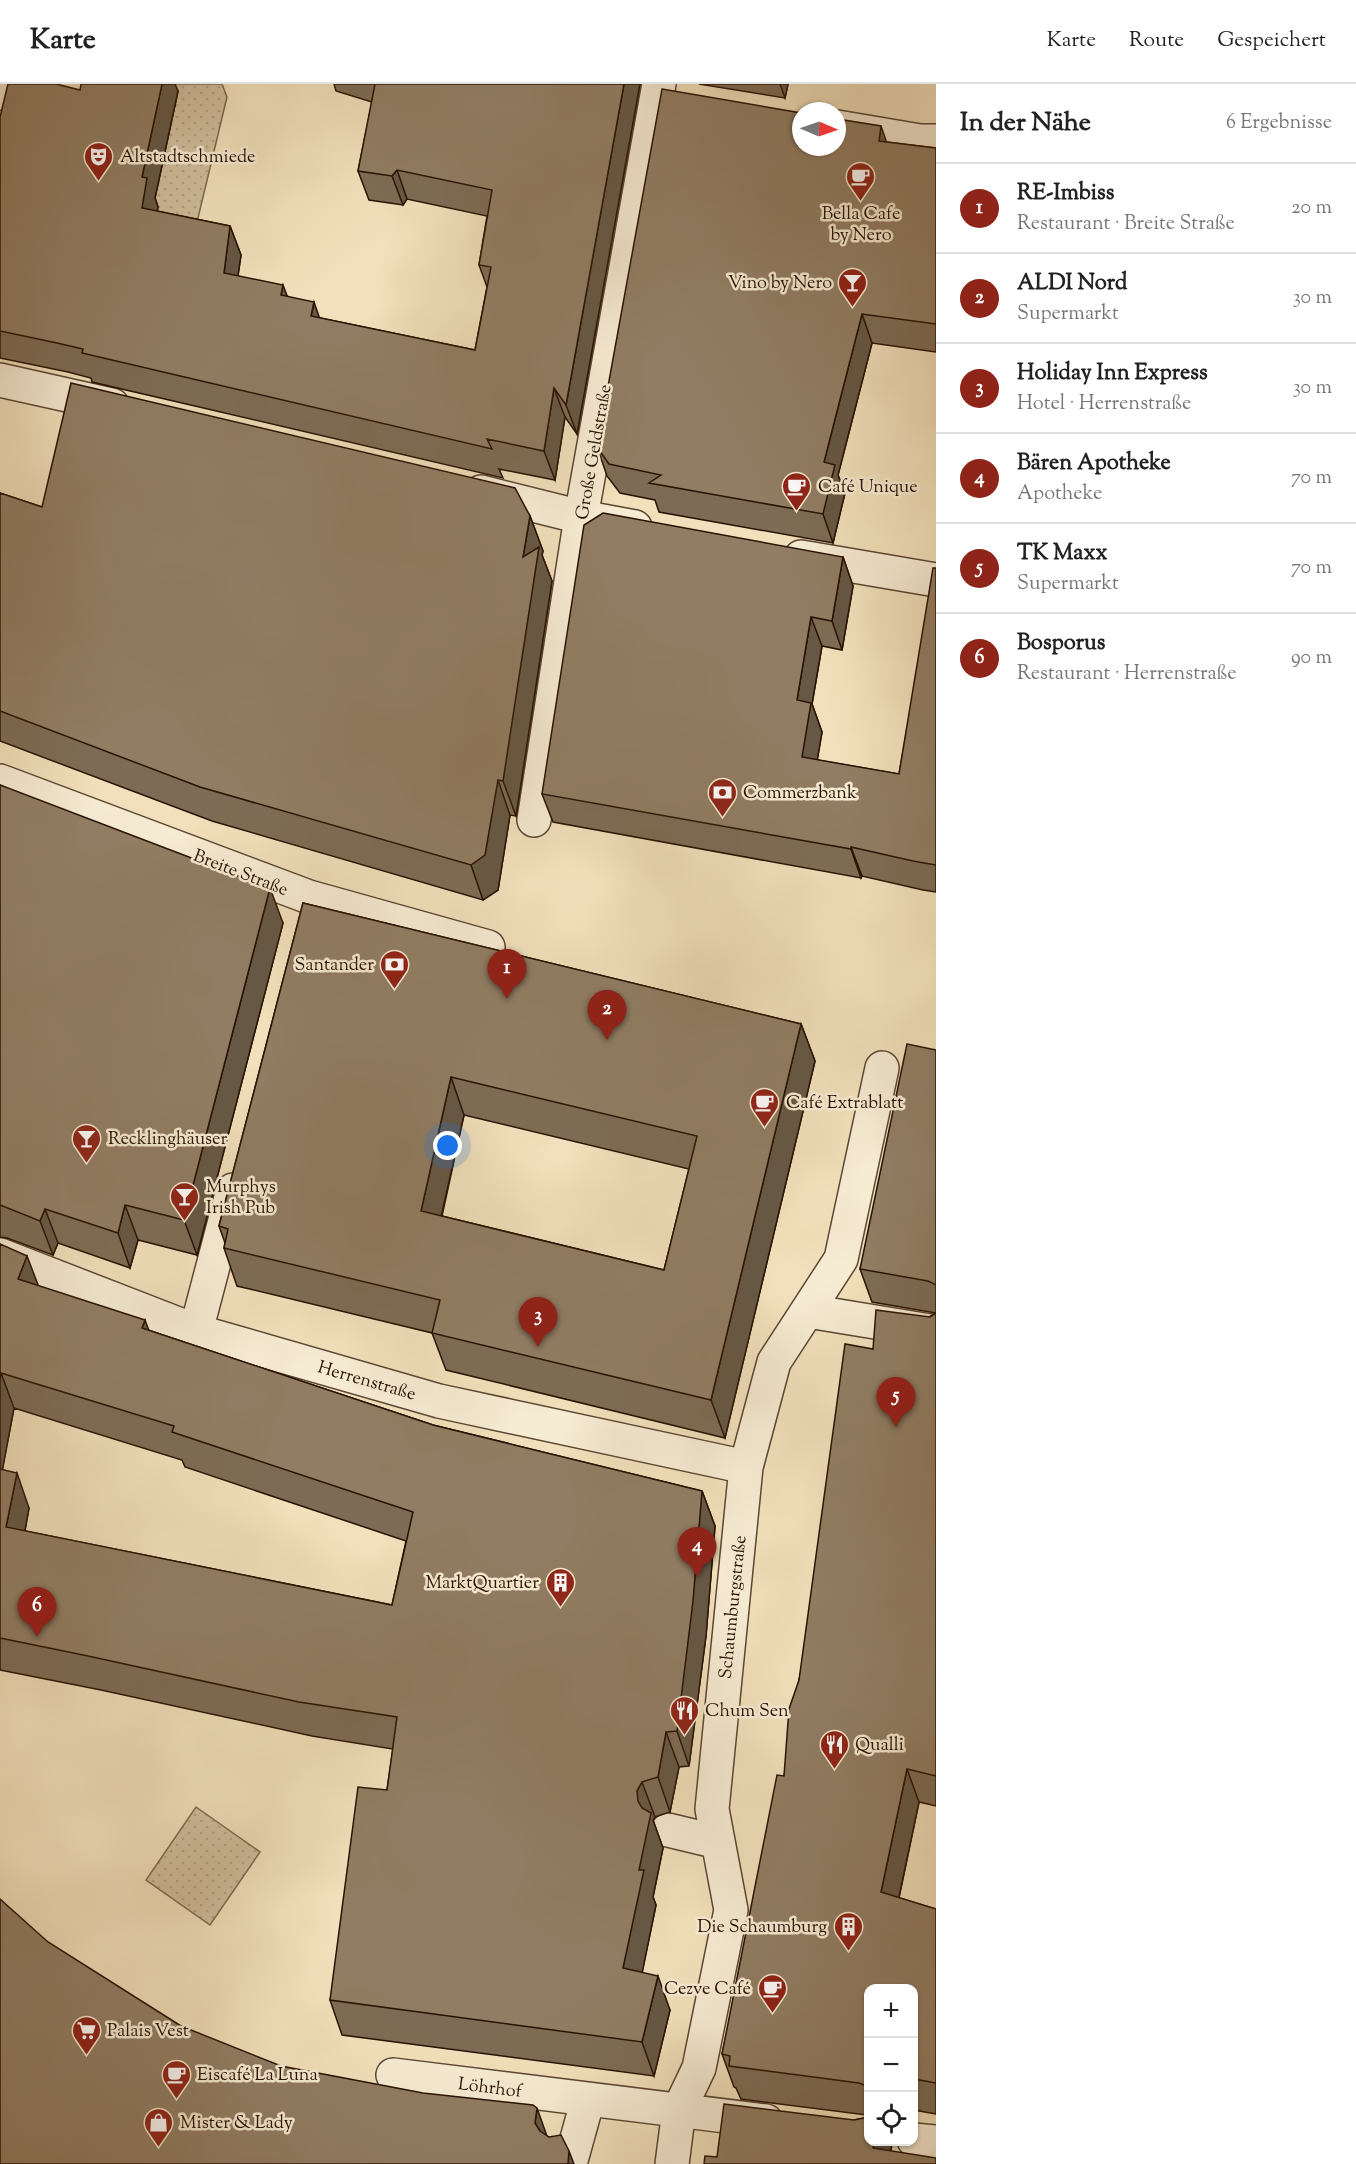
<!DOCTYPE html>
<html lang="de">
<meta charset="utf-8">
<style>
body{margin:0;font-family:"Sorts Mill Goudy",serif;background:#f6f6f6;color:#222}
.controls{position:absolute;right:18px;bottom:18px;display:grid;overflow:hidden;border-radius:12px;box-shadow:0 2px 4px #0004}
.controls button{width:54px;height:54px;display:grid;place-items:center;padding:0;border:0;border-bottom:2px solid #e0e0e0;background:#fff;color:#222;font:30px sans-serif}
.compass{position:absolute;left:792px;top:18px;width:54px;height:54px;border-radius:50%;background:#fff;box-shadow:0 2px 4px #0004;rotate:92deg}
.you{position:absolute;left:448px;top:1062px;width:21px;height:21px;margin:-15px;border:4px solid #fff;border-radius:50%;background:#1a73e8;box-shadow:0 0 0 9px #1a73e833}
.badge{display:grid;place-items:center;width:39px;height:39px;border-radius:50%;background:#8f2418;color:#fff;font-size:20px;font-weight:700}
.pin{position:absolute;translate:-50% -50px;filter:drop-shadow(0 2px 3px #0008)}
.pin::after{content:'';position:absolute;top:32px;width:21px;height:18px;background:inherit;clip-path:polygon(0 0,100% 0,50% 100%)}
.list{margin:0;padding:0;list-style:none}
h2{display:flex;justify-content:space-between;align-items:center;height:78px;margin:0;padding:0 24px;font-size:26px}
h2 small{font-size:20px;font-weight:400;color:#767676}
.list li{display:grid;grid-template-columns:39px 1fr auto;gap:18px;align-items:center;box-sizing:border-box;height:90px;padding:0 24px;border-top:2px solid #e0e0e0}
.list b{display:block;font-size:22px;white-space:nowrap}
.list p{margin:0;font-size:20px;white-space:nowrap;color:#767676}
.list em{font-size:20px;font-style:normal;color:#767676}
.icon{flex:none;width:33px;height:33px;fill:none;stroke:currentColor;stroke-width:2;stroke-linecap:round;stroke-linejoin:round}
.map{position:relative;flex:none;width:936px;height:2080px;overflow:hidden}
header{display:flex;align-items:center;gap:36px;box-sizing:border-box;height:84px;padding:0 30px;background:#fff;border-bottom:2px solid #e0e0e0}
header strong{font-size:28px}
nav{display:flex;gap:33px;margin-inline-start:auto;font-size:21px}
main{display:flex}
aside{flex:1;background:#fff}
.map>svg:first-child{display:block}
</style>
<header>
<strong>Karte</strong>
<nav><a>Karte</a><a>Route</a><a>Gespeichert</a></nav>
</header>
<main>
<div class="map">
<svg width="936" height="2080" viewBox="0 0 936 2080">
<defs>
<pattern id="green-dots" width="8" height="8" patternUnits="userSpaceOnUse" patternTransform="scale(1.5)"><rect width="8" height="8" fill="#cfbd9c"/><path d="M2 2h.1M6 6h.1" fill="none" stroke="#b2a185" stroke-width="1.8" stroke-linecap="round"/></pattern>
</defs>
<rect width="100%" height="100%" fill="#f1e0bb"/>
<filter id="stains"><feTurbulence type="fractalNoise" baseFrequency=".00333" numOctaves="4"/><feColorMatrix values="0 0 0 0 .2 0 0 0 0 .09 0 0 0 0 .02 0 0 0 .5 -.17"/></filter>
<radialGradient id="worn" r=".72"><stop offset=".6" stop-color="#630" stop-opacity="0"/><stop offset="1" stop-color="#630" stop-opacity=".3"/></radialGradient>
<!-- green -->
<path fill="url(#green-dots)" stroke="#7c6850" stroke-width="1.5" d="M 146,0 L 222,0 L 227,13 L 186,184 L 153,122 L 178,7 Z
M 196,1723 L 260,1768 L 210,1841 L 146,1796 Z"/>
<g fill="none" stroke-linecap="round" stroke-linejoin="round">
<defs>
<path id="street" d="M 0,9 L 2,0
M 837,43 L 920,57 L 936,57
M 0,296 L 112,321
M 481,408 L 581,433 L 635,443
M 801,473 L 936,496
M 0,697 L 309,813 L 488,863
M 534,736 L 581,433 L 659,0
M 0,1171 L 196,1247 L 439,1317 L 746,1383
M 808,1227 L 936,1248
M 196,1247 L 233,1106
M 668,1746 L 718,1758
M 393,1991 L 766,2037
M 914,2056 L 936,2058
M 570,2080 L 588,2015
M 672,2080 L 679,2026 L 699,1984 L 731,1826 L 712,1725 L 746,1383 L 774,1278 L 841,1175 L 882,984"/>
</defs>
<!-- street casing -->
<use href="#street" stroke="#5b4632" stroke-width="36"/>
<!-- street -->
<use href="#street" stroke="#f6ebd3" stroke-width="33"/>
</g>
<!-- wall -->
<path fill="#7d6c55" stroke="#291204" stroke-width="1.5" fill-rule="evenodd" d="M 334,0 L 640,0 L 577,350 L 565,333 L 555,396 L 499,385 L 503,394 L 92,298 L 91,294 L 68,288 L 0,274 L 0,33 L 80,6 L 178,7 L 155,114 L 158,123 L 157,127 L 230,142 L 241,171 L 238,192 L 287,212 L 320,234 L 475,266 L 487,203 L 479,181 L 487,132 L 407,115 L 403,121 L 369,116 L 358,87 L 372,18 L 336,7 Z
M 699,0 L 788,0 L 785,14 Z
M 886,58 L 936,64 L 936,268 L 872,259 L 838,391 L 845,409 L 833,459 L 659,428 L 655,416 L 620,409 L 607,392 L 597,363 Z
M 0,409 L 42,423 L 530,432 L 543,467 L 542,471 L 552,497 L 516,732 L 510,731 L 498,806 L 483,816 L 212,737 L 0,657 Z
M 843,473 L 853,502 L 842,566 L 822,562 L 812,620 L 822,648 L 817,676 L 899,690 L 936,484 L 936,808 L 923,806 L 862,792 L 861,794 L 553,738 L 542,710 Z
M 0,701 L 283,839 L 197,1171 L 138,1156 L 130,1184 L 58,1159 L 53,1171 L 7,1154 L 0,1153 Z
M 303,819 L 801,940 L 815,977 L 725,1354 L 446,1286 L 432,1249 L 237,1202 L 224,1164 L 225,1159 L 219,1142 ZM 464,1031 L 689,1085 L 664,1186 L 442,1132 Z
M 936,966 L 936,1722 L 919,1718 L 899,1814 L 936,1825 L 936,2030 L 914,2026 L 914,1905 L 868,1905 L 868,2058 L 892,2058 L 891,2067 L 717,2073 L 854,2036 L 864,2034 L 867,2031 L 741,2015 L 736,2004 L 734,2003 L 722,1970 L 784,1692 L 799,1596 L 873,1265 L 936,1229 L 872,1218 L 860,1185 Z
M 0,1160 L 38,1202 L 148,1246 L 433,1341 L 702,1407 L 715,1442 L 706,1552 L 689,1682 L 679,1683 L 670,1728 L 655,1733 L 653,1736 L 663,1764 L 653,1813 L 656,1821 L 642,1888 L 670,1926 L 654,1992 L 342,1951 L 330,1916 L 387,1706 L 393,1665 L 312,1652 L 101,1606 L 0,1586 ZM 14,1324 L 182,1376 L 185,1383 L 406,1457 L 392,1521 L 25,1447 L 29,1424 L 2,1386 Z"/>
<!-- shaded-wall -->
<path fill="#665845" stroke="#291204" stroke-width="1.5" d="M 162,0 L 175,0 L 178,7 L 155,114 L 158,123 L 152,153 L 142,124 L 142,93 Z
M 624,0 L 640,0 L 577,350 L 566,321 Z
M 780,0 L 788,0 L 785,14 Z
M 881,42 L 891,71 L 879,57 Z
M 397,86 L 407,115 L 403,121 L 392,92 Z
M 230,142 L 241,171 L 234,218 L 224,189 Z
M 283,201 L 294,230 L 281,211 Z
M 314,218 L 324,247 L 311,232 Z
M 862,230 L 872,259 L 838,391 L 845,409 L 833,459 L 823,430 L 824,378 Z
M 554,304 L 565,333 L 555,396 L 544,367 Z
M 530,432 L 543,467 L 542,471 L 552,497 L 516,732 L 503,697 L 523,473 Z
M 843,473 L 853,502 L 842,566 L 832,537 Z
M 811,533 L 822,562 L 812,620 L 822,648 L 813,702 L 802,673 L 797,616 Z
M 498,696 L 510,731 L 498,806 L 483,816 L 471,781 Z
M 851,763 L 862,792 L 861,794 L 851,765 Z
M 270,804 L 283,839 L 197,1171 L 184,1136 Z
M 801,940 L 815,977 L 725,1354 L 711,1316 Z
M 451,993 L 464,1031 L 434,1164 L 421,1127 Z
M 125,1121 L 138,1156 L 130,1184 L 118,1149 Z
M 45,1125 L 58,1159 L 53,1171 L 40,1137 Z
M 27,1172 L 40,1206 L 18,1195 Z
M 145,1236 L 158,1271 L 142,1244 Z
M 1,1289 L 14,1324 L 0,1399 L 0,1294 Z
M 17,1389 L 29,1424 L 19,1478 L 6,1443 Z
M 702,1407 L 715,1442 L 706,1552 L 689,1682 L 677,1647 Z
M 666,1648 L 679,1683 L 670,1728 L 658,1693 Z
M 907,1685 L 919,1718 L 893,1841 L 881,1808 Z
M 642,1698 L 655,1733 L 653,1736 L 663,1764 L 653,1813 L 656,1821 L 636,1919 L 623,1884 L 639,1786 L 637,1707 Z
M 658,1892 L 670,1926 L 654,1992 L 642,1958 Z
M 537,2024 L 553,2069 L 552,2080 L 535,2039 Z
M 874,2058 L 892,2058 L 888,2080 L 873,2064 Z
M 569,2067 L 574,2080 L 568,2080 Z"/>
<!-- building -->
<path fill="#917d63" stroke="#291204" stroke-width="1.5" fill-rule="evenodd" d="M 8,0 L 56,0 L 80,6 L 81,0 L 162,0 L 142,93 L 147,94 L 142,124 L 230,142 L 224,189 L 283,201 L 281,211 L 314,218 L 311,232 L 475,266 L 491,183 L 479,181 L 492,106 L 397,86 L 392,92 L 358,87 L 375,0 L 624,0 L 566,321 L 554,304 L 544,367 L 487,355 L 492,365 L 82,269 L 83,265 L 57,259 L 0,247 L 0,33 Z
M 662,5 L 801,29 L 801,63 L 837,63 L 837,35 L 881,42 L 879,57 L 936,64 L 936,240 L 862,230 L 824,378 L 835,381 L 823,430 L 649,399 L 661,391 L 609,380 L 597,363 Z
M 71,299 L 515,404 L 530,432 L 523,473 L 539,463 L 503,697 L 498,696 L 485,771 L 471,781 L 200,703 L 0,627 L 0,409 L 42,423 Z
M 603,429 L 843,473 L 832,537 L 811,533 L 797,616 L 811,619 L 802,673 L 899,690 L 933,484 L 936,484 L 936,781 L 913,777 L 851,763 L 851,765 L 542,710 L 584,441 Z
M 0,701 L 270,804 L 184,1136 L 125,1121 L 118,1149 L 45,1125 L 40,1137 L 0,1121 Z
M 303,819 L 801,940 L 711,1316 L 432,1249 L 440,1216 L 224,1164 L 228,1145 L 219,1142 ZM 451,993 L 697,1052 L 664,1186 L 421,1127 Z
M 907,960 L 936,966 L 936,1201 L 928,1197 L 860,1185 Z
M 0,1160 L 27,1172 L 18,1195 L 145,1236 L 142,1244 L 433,1341 L 702,1407 L 693,1517 L 677,1647 L 666,1648 L 658,1693 L 642,1698 L 637,1707 L 638,1717 L 642,1724 L 651,1729 L 639,1786 L 644,1786 L 623,1884 L 658,1892 L 642,1958 L 330,1916 L 358,1703 L 387,1706 L 397,1633 L 299,1618 L 88,1572 L 0,1554 L 0,1385 L 17,1389 L 6,1443 L 392,1521 L 413,1428 L 172,1348 L 174,1342 L 1,1289 L 0,1294 Z
M 876,1226 L 930,1233 L 936,1229 L 936,1692 L 907,1685 L 881,1808 L 936,1825 L 936,1999 L 914,1995 L 914,1905 L 868,1905 L 868,2004 L 867,2002 L 859,1999 L 729,1982 L 730,1972 L 722,1970 L 777,1691 L 784,1692 L 789,1625 L 799,1596 L 845,1260 L 873,1265 Z
M 0,1815 L 48,1858 L 181,1942 L 281,1982 L 423,2009 L 533,2021 L 537,2024 L 535,2039 L 540,2047 L 549,2053 L 561,2051 L 569,2067 L 568,2080 L 0,2080 Z
M 724,2020 L 854,2036 L 864,2034 L 868,2030 L 868,2058 L 874,2058 L 873,2064 L 936,2074 L 936,2080 L 704,2080 L 705,2072 L 717,2073 Z"/>
<!-- icons -->
<defs>
<symbol id="theatre-pin" viewBox="-11 -11 22 30"><path d="M0 17L-7.5 6A9.5 9.5 0 1 1 7.5 6Z" fill="#8f2418" stroke="#f6ebd3"/><path d="M-5-5.5Q0-4 5-5.5V0Q5 5 0 6Q-5 5-5 0ZM-3.3-2.5H-1v1.5H-3.3ZM1-2.5H3.3v1.5H1ZM-2.8 1Q0 5.5 2.8 1Z" fill="#fff"/></symbol>
<symbol id="cafe-pin" viewBox="-11 -11 22 30"><path d="M0 17L-7.5 6A9.5 9.5 0 1 1 7.5 6Z" fill="#8f2418" stroke="#f6ebd3"/><path d="M-5.5-4.5H6V0H3Q3 3.5 0 3.5H-2.5Q-5.5 3.5-5.5 0ZM3-3.2v2h1.7v-2ZM-6 4.5H4V6H-6Z" fill="#fff"/></symbol>
<symbol id="bar-pin" viewBox="-11 -11 22 30"><path d="M0 17L-7.5 6A9.5 9.5 0 1 1 7.5 6Z" fill="#8f2418" stroke="#f6ebd3"/><path d="M-6-5H6L.8 .8V4.5H3.5V6h-7V4.5H-.8V.8Z" fill="#fff"/></symbol>
<symbol id="bank-pin" viewBox="-11 -11 22 30"><path d="M0 17L-7.5 6A9.5 9.5 0 1 1 7.5 6Z" fill="#8f2418" stroke="#f6ebd3"/><path d="M-6-4H6V4H-6ZM0-2.3a2.3 2.3 0 1 0 0 4.6a2.3 2.3 0 1 0 0-4.6Z" fill="#fff"/></symbol>
<symbol id="building-pin" viewBox="-11 -11 22 30"><path d="M0 17L-7.5 6A9.5 9.5 0 1 1 7.5 6Z" fill="#8f2418" stroke="#f6ebd3"/><path d="M-4-6H4V6H1V3H-1V6H-4ZM-2.5-4.3h1.7v1.8h-1.7ZM.8-4.3h1.7v1.8H.8ZM-2.5-1h1.7V.8h-1.7ZM.8-1h1.7V.8H.8Z" fill="#fff"/></symbol>
<symbol id="restaurant-pin" viewBox="-11 -11 22 30"><path d="M0 17L-7.5 6A9.5 9.5 0 1 1 7.5 6Z" fill="#8f2418" stroke="#f6ebd3"/><path d="M-5-6h1v4h1v-4h1v4h1v-4h1v5L-1.5 .5V6h-2V.5L-5-1ZM5-6V6H3V1.5H1.5Q1.5-4 5-6Z" fill="#fff"/></symbol>
<symbol id="supermarket-pin" viewBox="-11 -11 22 30"><path d="M0 17L-7.5 6A9.5 9.5 0 1 1 7.5 6Z" fill="#8f2418" stroke="#f6ebd3"/><path d="M-6-5.5h2.5l.6 2H6L4.5 2H-2.5L-4.4-4H-6ZM-1.5 3.2a1.3 1.3 0 1 0 .1 0ZM3 3.2a1.3 1.3 0 1 0 .1 0Z" fill="#fff"/></symbol>
<symbol id="shop-pin" viewBox="-11 -11 22 30"><path d="M0 17L-7.5 6A9.5 9.5 0 1 1 7.5 6Z" fill="#8f2418" stroke="#f6ebd3"/><path d="M-5-2.5h2.3a2.7 3.5 0 0 1 5.4 0H5L5.5 6h-11ZM-1.5-2.5h3a1.5 2.3 0 0 0-3 0Z" fill="#fff"/></symbol>
</defs>
<g fill-rule="evenodd">
<use href="#theatre-pin" x="82" y="56" width="33" height="45"/>
<use href="#cafe-pin" x="844" y="76" width="33" height="45"/>
<use href="#bar-pin" x="836" y="182" width="33" height="45"/>
<use href="#cafe-pin" x="780" y="386" width="33" height="45"/>
<use href="#bank-pin" x="706" y="692" width="33" height="45"/>
<use href="#bank-pin" x="378" y="864" width="33" height="45"/>
<use href="#cafe-pin" x="748" y="1002" width="33" height="45"/>
<use href="#bar-pin" x="70" y="1038" width="33" height="45"/>
<use href="#bar-pin" x="168" y="1096" width="33" height="45"/>
<use href="#building-pin" x="544" y="1482" width="33" height="45"/>
<use href="#restaurant-pin" x="668" y="1610" width="33" height="45"/>
<use href="#restaurant-pin" x="818" y="1644" width="33" height="45"/>
<use href="#building-pin" x="832" y="1826" width="33" height="45"/>
<use href="#cafe-pin" x="756" y="1888" width="33" height="45"/>
<use href="#supermarket-pin" x="70" y="1930" width="33" height="45"/>
<use href="#cafe-pin" x="160" y="1974" width="33" height="45"/>
<use href="#shop-pin" x="142" y="2022" width="33" height="45"/>
</g>
<g text-anchor="middle" stroke-width="5" stroke-linejoin="round" paint-order="stroke">
<!-- poi labels -->
<g font-size="18" fill="#291204" stroke="#f6ebd3" text-anchor="start">
<text x="120" y="78">Altstadtschmiede</text>
<text x="861" y="135" text-anchor="middle">Bella Cafe<tspan x="861" dy="21">by Nero</tspan></text>
<text x="832" y="204" text-anchor="end">Vino by Nero</text>
<text x="818" y="408">Café Unique</text>
<text x="743" y="714">Commerzbank</text>
<text x="374" y="886" text-anchor="end">Santander</text>
<text x="786" y="1024">Café Extrablatt</text>
<text x="108" y="1060">Recklinghäuser</text>
<text x="206" y="1108">Murphys<tspan x="206" dy="21">Irish Pub</tspan></text>
<text x="539" y="1504" text-anchor="end">MarktQuartier</text>
<text x="705" y="1632">Chum Sen</text>
<text x="855" y="1666">Qualli</text>
<text x="827" y="1848" text-anchor="end">Die Schaumburg</text>
<text x="751" y="1910" text-anchor="end">Cezve Café</text>
<text x="107" y="1952">Palais Vest</text>
<text x="197" y="1996">Eiscafé La Luna</text>
<text x="180" y="2044">Mister &amp; Lady</text>
</g>
<!-- street labels -->
<g font-size="18" fill="#291204" stroke="#f6ebd3">
<text transform="translate(593 368) rotate(-80)" y="6">Große Geldstraße</text>
<text transform="translate(241 788) rotate(21)" y="6">Breite Straße</text>
<text transform="translate(367 1296) rotate(16)" y="6">Herrenstraße</text>
<text transform="translate(732 1523) rotate(-84)" y="6">Schaumburgstraße</text>
<text transform="translate(490 2003) rotate(7)" y="6">Löhrhof</text>
</g>
</g>
<rect width="100%" height="100%" filter="url(#stains)"/>
<rect width="100%" height="100%" fill="url(#worn)"/>
</svg>
<div class="controls">
<button>+</button>
<button>−</button>
<button><svg class="icon" aria-label="locate" viewBox="0 0 24 24"><circle cx="12" cy="12" r="6"/><path d="M12 2v4M12 18v4M2 12h4M18 12h4"/></svg></button>
</div>
<svg class="compass" viewBox="-18 -18 36 36"><path d="M0-13l5 13h-10z" fill="#e53935"/><path d="M0 13l5-13h-10z" fill="#767676"/></svg>
<div class="you"></div>
<div class="pin badge" style="left:507px;top:915px">1</div>
<div class="pin badge" style="left:607px;top:956px">2</div>
<div class="pin badge" style="left:538px;top:1263px">3</div>
<div class="pin badge" style="left:697px;top:1493px">4</div>
<div class="pin badge" style="left:896px;top:1343px">5</div>
<div class="pin badge" style="left:37px;top:1553px">6</div>
</div>
<aside>
<h2>In der Nähe<small>6 Ergebnisse</small></h2>
<ul class="list">
<li><span class="badge">1</span><div><b>RE-Imbiss</b><p>Restaurant · Breite Straße</p></div><em>20 m</em></li>
<li><span class="badge">2</span><div><b>ALDI Nord</b><p>Supermarkt</p></div><em>30 m</em></li>
<li><span class="badge">3</span><div><b>Holiday Inn Express</b><p>Hotel · Herrenstraße</p></div><em>30 m</em></li>
<li><span class="badge">4</span><div><b>Bären Apotheke</b><p>Apotheke</p></div><em>70 m</em></li>
<li><span class="badge">5</span><div><b>TK Maxx</b><p>Supermarkt</p></div><em>70 m</em></li>
<li><span class="badge">6</span><div><b>Bosporus</b><p>Restaurant · Herrenstraße</p></div><em>90 m</em></li>
</ul>
</aside>
</main>
